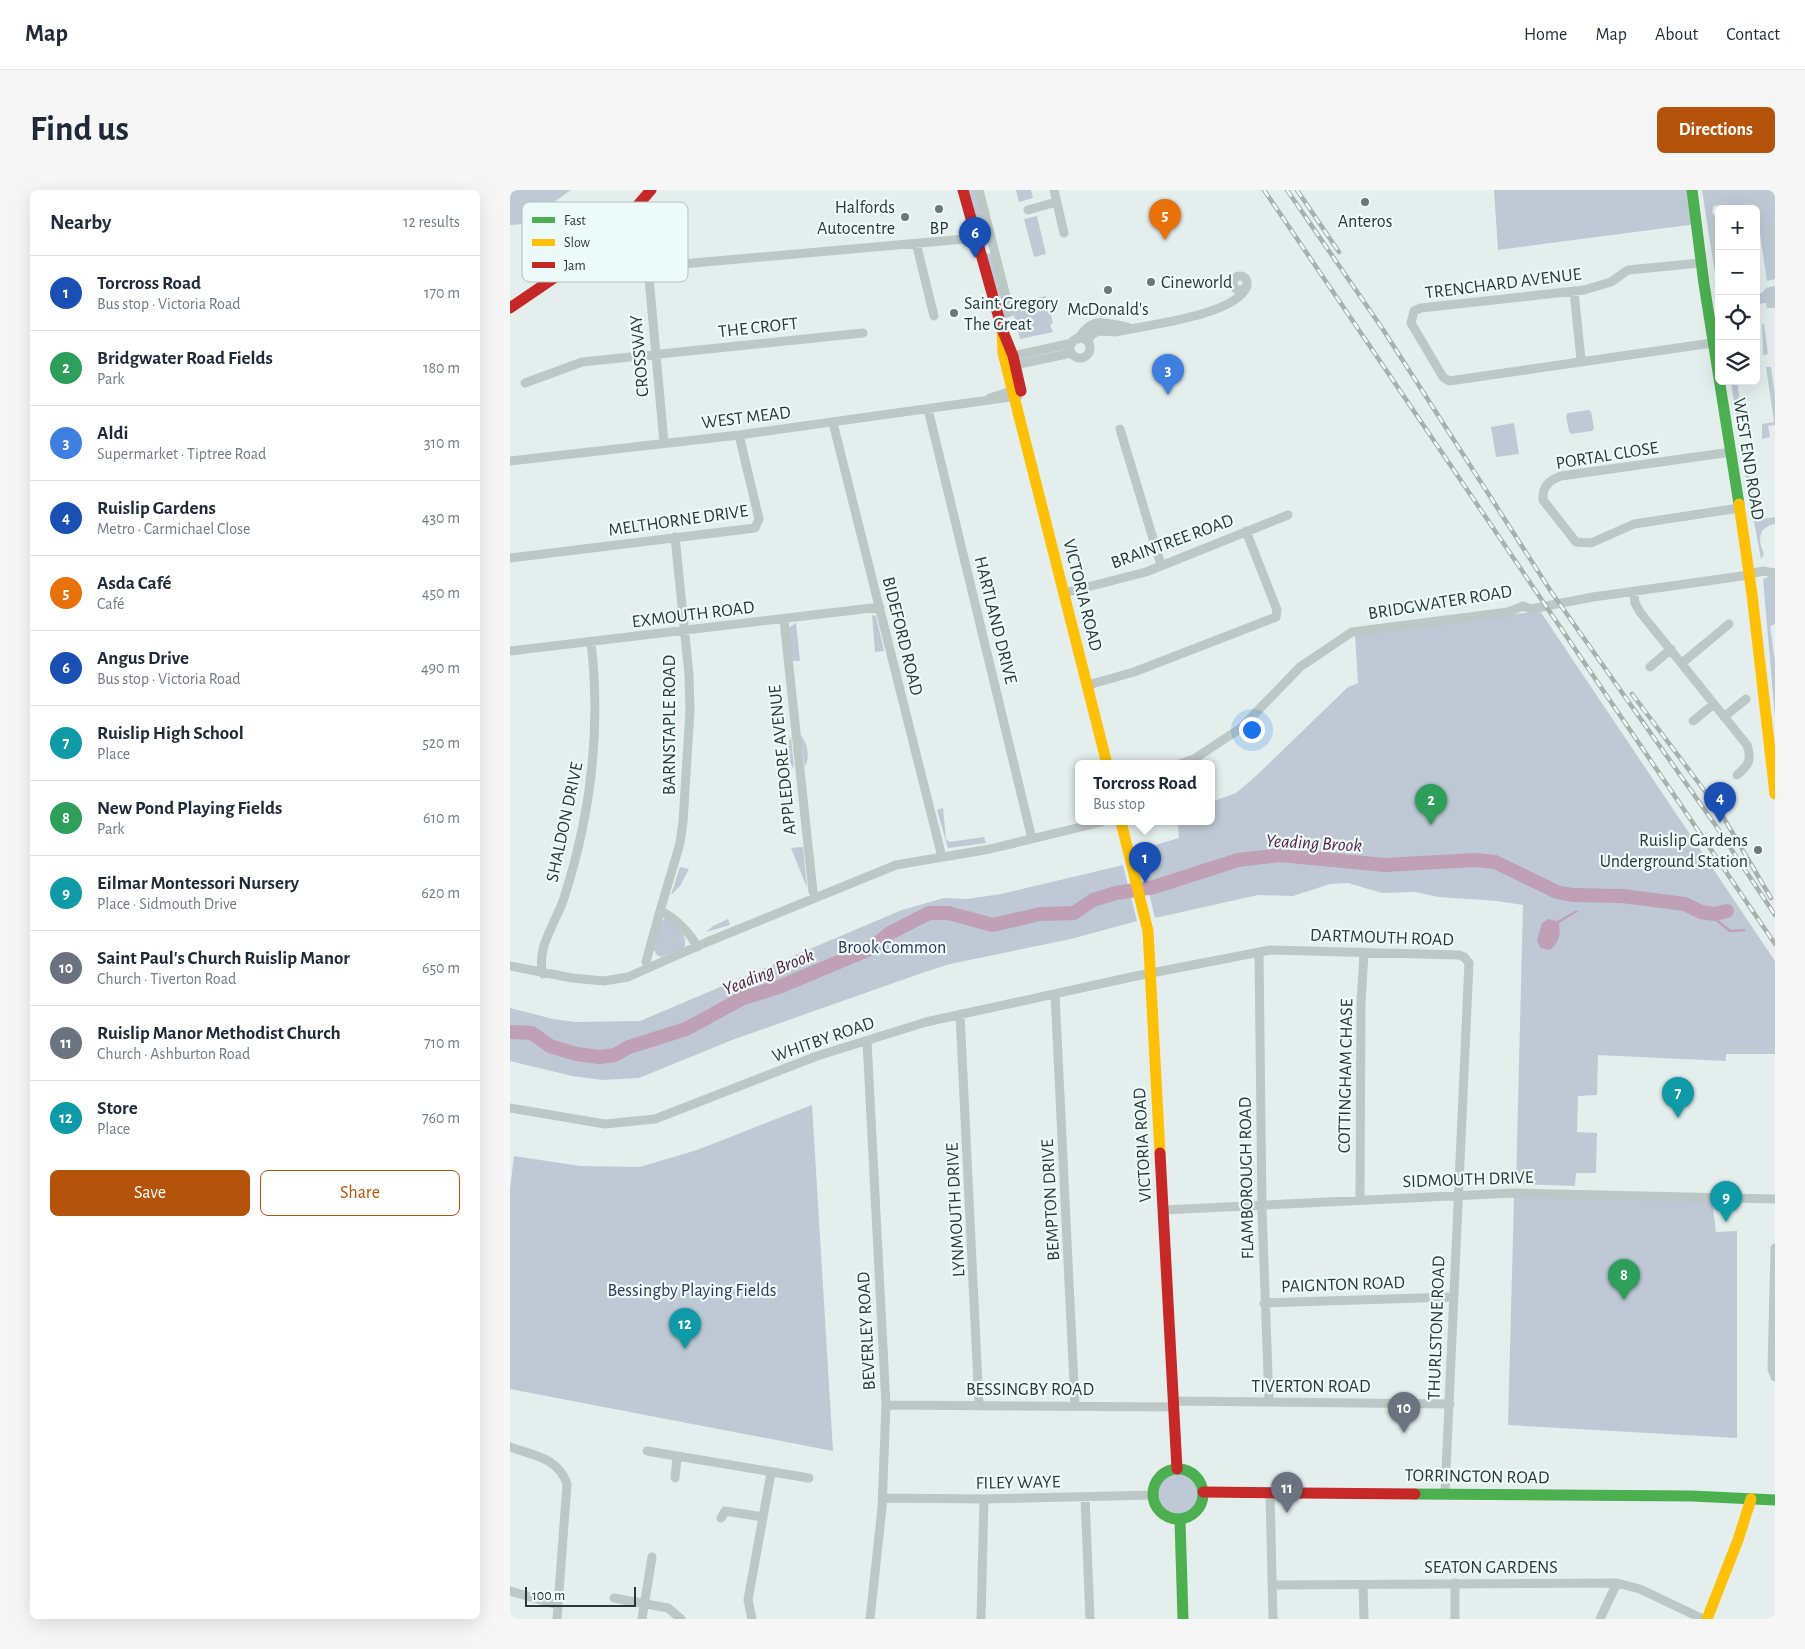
<!DOCTYPE html>
<meta charset="utf-8">
<style>
body{margin:0;font-family:"Alegreya Sans",sans-serif;background:#f6f6f7;color:#1f2937}
.controls{position:absolute;right:15px;top:15px;display:grid;overflow:hidden;border-radius:8px;box-shadow:0 5px 20px #0002}
.controls button{width:45px;height:45px;display:grid;place-items:center;padding:0;border:0;border-bottom:1px solid #e0e1e3;background:#fff;color:#1f2937;font:25px sans-serif}
.scale{position:absolute;left:15px;bottom:12px;width:111px;box-sizing:border-box;padding-left:5px;border:2px solid #2a3934;border-top:0;font-size:14px;line-height:18px;white-space:nowrap;color:#2a3934;-webkit-text-stroke:4px #ecfaf9;paint-order:stroke}
.you{position:absolute;left:741px;top:539px;width:18px;height:18px;margin:-12px;border:4px solid #fff;border-radius:50%;background:#1a73e8;box-shadow:0 0 0 8px #1a73e833}
.badge{display:grid;place-items:center;width:32px;height:32px;border-radius:50%;background:#b45309;color:#fff;font-size:16px;font-weight:700}
.pin{position:absolute;translate:-50% -41px;filter:drop-shadow(0 1px 2px #0008)}
.pin::after{content:'';position:absolute;top:26px;width:18px;height:15px;background:inherit;clip-path:polygon(0 0,100% 0,50% 100%)}
.popup{position:absolute;left:565px;top:570px;width:140px;height:65px;box-sizing:border-box;display:grid;place-content:center;border-radius:8px;background:#fff;filter:drop-shadow(0 1px 4px #0005);font-size:16px;white-space:nowrap;color:#747a83}
.popup b{font-size:19px;color:#1f2937}
.popup::after{content:'';position:absolute;left:50%;top:100%;margin-left:-10px;border:10px solid transparent;border-top-color:#fff}
.list{margin:0;padding:0;list-style:none}
h2{display:flex;justify-content:space-between;align-items:center;height:65px;margin:0;padding:0 20px;font-size:21px}
h2 small{font-size:16px;font-weight:400;color:#747a83}
.list li{display:grid;grid-template-columns:32px 1fr auto;gap:15px;align-items:center;box-sizing:border-box;height:75px;padding:0 20px;border-top:1px solid #e0e1e3}
.list b{display:block;font-size:19px;white-space:nowrap}
.list p{margin:0;font-size:16px;white-space:nowrap;color:#747a83}
.list em{font-size:16px;font-style:normal;color:#747a83}
.actions{display:flex;gap:10px;padding:15px 20px}
.actions a{flex:1;padding:11px 0;border:1px solid #b45309;border-radius:8px;text-align:center;font-size:18px;color:#b45309}
.actions .main{background:#b45309;color:#fff}
.icon{flex:none;width:28px;height:28px;fill:none;stroke:currentColor;stroke-width:2;stroke-linecap:round;stroke-linejoin:round}
.map{position:relative;flex:none;width:1265px;height:1429px;overflow:hidden;border-radius:8px}
header{display:flex;align-items:center;gap:30px;box-sizing:border-box;height:70px;padding:0 25px;background:#fff;border-bottom:1px solid #e0e1e3}
header strong{font-size:24px}
nav{display:flex;gap:28px;margin-inline-start:auto;font-size:18px}
.intro{display:flex;align-items:center;justify-content:space-between;box-sizing:border-box;height:120px;padding:0 30px}
h1{margin:0;font-size:35px}
.button{padding:12px 22px;border-radius:8px;background:#b45309;color:#fff;font-size:18px;font-weight:700}
main{display:flex;gap:30px;padding:0 30px}
aside{flex:1;background:#fff;border-radius:8px;box-shadow:0 5px 20px #0002}
.map>svg:first-child{display:block}
</style>
<header>
<strong>Map</strong>
<nav><a>Home</a><a>Map</a><a>About</a><a>Contact</a></nav>
</header>
<div class="intro"><h1>Find us</h1><a class="button">Directions</a></div>
<main>
<aside>
<h2>Nearby<small>12 results</small></h2>
<ul class="list">
<li><span class="badge" style="background:#1a4fb4">1</span><div><b>Torcross Road</b><p>Bus stop · Victoria Road</p></div><em>170 m</em></li>
<li><span class="badge" style="background:#2e9e5b">2</span><div><b>Bridgwater Road Fields</b><p>Park</p></div><em>180 m</em></li>
<li><span class="badge" style="background:#3f7fe0">3</span><div><b>Aldi</b><p>Supermarket · Tiptree Road</p></div><em>310 m</em></li>
<li><span class="badge" style="background:#1a4fb4">4</span><div><b>Ruislip Gardens</b><p>Metro · Carmichael Close</p></div><em>430 m</em></li>
<li><span class="badge" style="background:#e8710a">5</span><div><b>Asda Café</b><p>Café</p></div><em>450 m</em></li>
<li><span class="badge" style="background:#1a4fb4">6</span><div><b>Angus Drive</b><p>Bus stop · Victoria Road</p></div><em>490 m</em></li>
<li><span class="badge" style="background:#0f9aa8">7</span><div><b>Ruislip High School</b><p>Place</p></div><em>520 m</em></li>
<li><span class="badge" style="background:#2e9e5b">8</span><div><b>New Pond Playing Fields</b><p>Park</p></div><em>610 m</em></li>
<li><span class="badge" style="background:#0f9aa8">9</span><div><b>Eilmar Montessori Nursery</b><p>Place · Sidmouth Drive</p></div><em>620 m</em></li>
<li><span class="badge" style="background:#6b7280">10</span><div><b>Saint Paul's Church Ruislip Manor</b><p>Church · Tiverton Road</p></div><em>650 m</em></li>
<li><span class="badge" style="background:#6b7280">11</span><div><b>Ruislip Manor Methodist Church</b><p>Church · Ashburton Road</p></div><em>710 m</em></li>
<li><span class="badge" style="background:#0f9aa8">12</span><div><b>Store</b><p>Place</p></div><em>760 m</em></li>
</ul>
<div class="actions"><a class="main">Save</a><a>Share</a></div>
</aside>
<div class="map">
<svg width="1265" height="1429" viewBox="0 0 1265 1429">
<rect width="100%" height="100%" fill="#e4eeec"/>
<!-- green -->
<path fill="#bec9d5" d="M 0,0 L 61,0 L 13,34 L 0,35 Z
M 457,0 L 466,0 L 480,53 L 472,54 Z
M 506,0 L 521,0 L 523,8 L 509,12 Z
M 984,0 L 1182,0 L 1186,34 L 988,60 Z
M 1192,0 L 1265,0 L 1265,89 L 1257,91 L 1250,44 L 1246,41 L 1246,19 L 1215,19 L 1210,15 L 1204,16 L 1202,22 L 1205,26 L 1205,33 L 1209,37 L 1209,110 Z
M 527,26 L 536,64 L 524,67 L 514,29 Z
M 114,41 L 117,58 L 130,72 C 116,74 90,82 78,73 L 93,62 Z
M 475,63 L 482,64 L 494,112 L 491,112 Z
M 1265,96 L 1265,118 L 1257,118 L 1256,113 L 1249,114 L 1250,119 L 1246,119 L 1246,104 L 1252,103 L 1256,98 Z
M 536,106 L 543,133 L 540,135 L 543,142 L 510,149 L 501,114 Z
M 1252,134 L 1254,134 L 1258,164 L 1253,165 Z
M 1256,177 L 1261,177 L 1265,205 L 1265,235 L 1258,236 L 1260,247 L 1252,249 L 1252,234 L 1264,232 Z
M 1221,191 L 1227,191 L 1234,240 L 1228,241 Z
M 1079,220 L 1081,222 L 1084,238 L 1082,241 L 1061,244 L 1059,241 L 1056,226 L 1058,223 Z
M 1004,233 L 1009,264 L 986,267 L 981,237 Z
M 1240,282 L 1247,330 L 1265,327 L 1265,334 C 1247,337 1248,351 1254,364 L 1251,369 L 1235,283 Z
M 1260,386 L 1265,387 L 1265,434 L 1260,436 L 1265,471 L 1265,527 L 1253,389 Z
M 1030,421 L 1265,771 L 1265,864 L 1216,864 L 1216,871 L 1088,865 L 1087,905 L 1068,906 L 1067,942 L 1087,943 L 1086,983 L 1066,983 L 1065,996 L 1006,994 L 1013,715 L 987,711 L 929,707 L 905,702 L 872,703 L 838,693 L 820,694 L 783,706 L 748,705 L 645,728 L 629,660 L 669,648 L 668,632 L 701,632 L 701,612 L 726,603 L 746,586 L 838,497 L 848,493 L 845,445 Z
M 362,425 L 366,426 L 374,461 L 365,462 Z
M 286,433 L 290,471 L 282,471 L 278,438 Z
M 290,545 C 298,552 300,568 295,577 Z
M 281,547 L 284,579 C 277,570 276,558 281,547 Z
M 433,618 L 436,649 L 439,652 L 474,647 L 476,653 L 438,658 L 427,620 Z
M 293,657 L 297,698 L 281,658 Z
M 613,675 L 627,731 L 561,749 L 440,774 L 409,784 L 222,850 L 129,888 L 92,890 L 62,886 L 0,871 L 0,818 L 43,829 L 66,832 L 130,831 L 392,720 L 434,708 L 457,709 L 491,704 Z
M 170,677 L 179,679 L 170,696 L 161,705 Z
M 155,729 C 167,732 179,747 174,758 L 151,767 L 147,765 L 143,758 L 152,730 Z
M 218,729 L 220,735 L 196,742 L 203,736 Z
M 302,915 L 323,1261 L 0,1199 L 0,999 L 4,966 L 70,976 L 130,977 L 187,960 Z
M 1004,1007 L 1202,1011 L 1206,1042 L 1227,1041 L 1227,1248 L 998,1235 Z
M648 1304a20 20 0 1 1 40 0a20 20 0 1 1-40 0Z"/>
<!-- water -->
<path fill="#bfa0b4" d="M 1065,721 L 1069,721 L 1049,733 C 1051,746 1049,752 1040,760 L 1030,758 L 1027,750 L 1032,733 L 1038,729 L 1047,731 Z"/>
<g fill="none" stroke-linecap="round" stroke-linejoin="round">
<!-- stream -->
<path stroke="#bfa0b4" stroke-width="2.5" d="M 1198,723 L 1220,741 L 1234,740"/>
<!-- river -->
<path stroke="#bfa0b4" stroke-width="14" d="M 0,842 L 22,843 L 40,856 L 66,864 L 89,867 L 105,865 L 119,857 L 176,839 L 233,808 L 269,797 L 362,758 L 380,743 L 419,723 L 438,723 L 483,735 L 530,724 L 564,723 L 583,710 L 606,703 L 644,697 L 728,670 L 770,665 L 875,675 L 965,670 L 985,672 L 1047,702 L 1062,705 L 1112,706 L 1175,714 L 1191,722 L 1205,724 L 1217,721"/>
<!-- street -->
<path stroke="#bcc8c5" stroke-width="9" d="M 469,0 L 500,122 L 488,126
M 544,0 L 554,43
M 518,20 L 546,12
M 406,53 L 424,126
M 1190,73 L 1118,80 L 1101,92 L 1074,100 L 911,118 L 904,121 L 901,133 L 933,187 L 939,191 L 1202,153
M 52,84 L 138,77 L 119,52 L 118,42 L 121,25
M723 93a7 7 0 1 1 14 0a7 7 0 1 1-14 0Z
M 1064,101 L 1071,170
M560 158a10 10 0 1 1 20 0a10 10 0 1 1-20 0Z
M 568,149 C 584,125 593,133 617,137
M 578,152 L 581,145 L 589,141 L 606,142 C 635,135 726,126 737,96
M 499,167 L 562,153
M 501,176 L 561,163
M 15,193 L 72,172 L 353,143
M 480,208 L 508,199
M 418,219 L 522,649
M 323,233 L 432,667
M 610,239 L 651,375
M 154,253 L 138,77 L 466,48
M 1221,262 L 1051,286 C 1039,290 1032,297 1033,310 L 1066,352 L 1081,353 L 1124,334 L 1229,318
M 0,271 L 229,245 L 508,206
M 0,368 L 245,338 L 249,329 L 229,245
M 1239,384 L 1253,381 L 1265,383
M 1124,402 L 1125,413 L 1130,422 L 1237,555 C 1242,570 1239,575 1227,585
M 554,403 L 636,382 L 778,325
M 274,430 L 303,702 L 306,706
M 0,461 L 370,417
M 1172,473 L 1219,434
M 1140,477 L 1161,459
M 578,495 L 624,482 L 766,427 L 767,420 L 736,341
M 1214,527 L 1236,509
M 1183,531 L 1204,514
M 669,574 L 684,569 L 731,538 L 790,477 L 842,442 L 998,422 L 1013,416 L 1021,419 L 1083,407 L 1239,385
M 150,721 L 170,653 L 173,632 L 180,521 L 179,485 L 165,347
M 749,762 L 752,1020 L 759,1212
M 0,776 L 62,788 L 94,791 L 118,787 L 197,752 L 386,675 L 480,659 L 592,632
M 139,777 L 136,772 L 150,721 C 164,727 181,743 187,757
M 33,784 C 25,757 48,730 55,705 C 81,623 91,537 81,452
M 545,804 L 565,1215
M 450,824 L 469,1215
M 357,851 L 376,1215 L 372,1318 L 360,1429
M 0,918 L 95,934 L 145,929 L 307,866 L 416,832 L 626,786 L 760,760 L 949,765 L 954,767 L 959,773 L 935,1302
M 850,1009 L 851,813 L 854,763
M 653,1020 L 1003,1003 L 1265,1009
M 1265,1058 L 1262,1179 L 1265,1187
M 754,1113 L 943,1107
M 663,1211 L 940,1214
M 376,1215 L 663,1217
M 0,1257 C 23,1265 49,1268 57,1294 L 47,1429
M 137,1261 L 299,1288
M 165,1288 L 167,1267
M 760,1303 L 763,1429
M 575,1307 L 580,1429
M 373,1308 L 474,1309 L 643,1305
M 211,1328 L 215,1321 L 253,1327
M 945,1393 L 945,1429
M 762,1395 L 1107,1393 L 1130,1399 L 1193,1429
M 853,1395 L 854,1429
M 0,1401 L 48,1415
M 104,1408 L 158,1418 L 171,1429
M 132,1429 L 142,1367
M 242,1429 L 238,1410 L 261,1283
M 471,1429 L 474,1309
M 1090,1429 L 1107,1393"/>
<!-- fast -->
<path stroke="#4caf50" stroke-width="11" d="M 1182,0 L 1194,94 L 1229,314
M643 1304a25 25 0 1 1 50 0a25 25 0 1 1-50 0Z
M 905,1304 L 1182,1306 L 1265,1310
M 670,1330 L 673,1429"/>
<!-- slow -->
<path stroke="#ffc107" stroke-width="11" d="M 492,139 L 493,163 L 597,574
M 1229,314 L 1242,404 L 1265,604
M 611,632 L 638,741 L 650,963
M 1197,1429 L 1228,1350 L 1241,1309"/>
<!-- jam -->
<path stroke="#c62828" stroke-width="11" d="M 453,0 L 492,139 L 503,166 L 511,201
M 0,118 L 94,54 L 141,0
M 650,963 L 667,1279
M 693,1302 L 905,1304"/>
<defs>
<path id="rail" d="M 754,0 L 1265,754
M 777,0 L 872,138 L 1042,403 L 1206,636 L 1265,725
M 787,0 L 829,62
M 1122,504 L 1209,620 L 1261,708"/>
</defs>
<!-- rail casing -->
<use href="#rail" stroke="#a6b0ad" stroke-width="4.5"/>
<!-- rail -->
<use href="#rail" stroke="#ecfaf9" stroke-width="2.5" stroke-dasharray="8" stroke-linecap="butt"/>
</g>
<!-- markers -->
<g fill="#6b7874" stroke="#ecfaf9" stroke-width="2">
<circle cx="855" cy="12" r="5"/>
<circle cx="429" cy="19" r="5"/>
<circle cx="395" cy="27" r="5"/>
<circle cx="641" cy="92" r="5"/>
<circle cx="598" cy="100" r="5"/>
<circle cx="444" cy="123" r="5"/>
<circle cx="1248" cy="660" r="5"/>
</g>
<g text-anchor="middle" stroke-width="4.5" stroke-linejoin="round" paint-order="stroke">
<!-- poi labels -->
<g font-size="18" fill="#2a3934" stroke="#ecfaf9">
<text x="385" y="23" text-anchor="end">Halfords<tspan x="385" dy="21">Autocentre</tspan></text>
<text x="855" y="37">Anteros</text>
<text x="429" y="44">BP</text>
<text x="651" y="98" text-anchor="start">Cineworld</text>
<text x="454" y="119" text-anchor="start">Saint Gregory<tspan x="454" dy="21">The Great</tspan></text>
<text x="598" y="125">McDonald's</text>
<text x="1238" y="656" text-anchor="end">Ruislip Gardens<tspan x="1238" dy="21">Underground Station</tspan></text>
</g>
<!-- street labels -->
<g font-size="18" fill="#2a3934" stroke="#ecfaf9">
<text transform="translate(993 93) rotate(-7)" y="6">TRENCHARD AVENUE</text>
<text transform="translate(248 137) rotate(-6)" y="6">THE CROFT</text>
<text transform="translate(129 166) rotate(-95)" y="6">CROSSWAY</text>
<text transform="translate(236 227) rotate(-7)" y="6">WEST MEAD</text>
<text transform="translate(1097 265) rotate(-9)" y="6">PORTAL CLOSE</text>
<text transform="translate(1239 269) rotate(81)" y="6">WEST END ROAD</text>
<text transform="translate(168 330) rotate(-8)" y="6">MELTHORNE DRIVE</text>
<text transform="translate(662 351) rotate(-20)" y="6">BRAINTREE ROAD</text>
<text transform="translate(573 405) rotate(76)" y="6">VICTORIA ROAD</text>
<text transform="translate(930 412) rotate(-9)" y="6">BRIDGWATER ROAD</text>
<text transform="translate(183 424) rotate(-7)" y="6">EXMOUTH ROAD</text>
<text transform="translate(486 430) rotate(76)" y="6">HARTLAND DRIVE</text>
<text transform="translate(393 446) rotate(76)" y="6">BIDEFORD ROAD</text>
<text transform="translate(159 535) rotate(-90)" y="6">BARNSTAPLE ROAD</text>
<text transform="translate(272 570) rotate(-96)" y="6">APPLEDORE AVENUE</text>
<text transform="translate(54 632) rotate(-78)" y="6">SHALDON DRIVE</text>
<text transform="translate(872 747) rotate(2)" y="6">DARTMOUTH ROAD</text>
<text transform="translate(313 849) rotate(-19)" y="6">WHITBY ROAD</text>
<text transform="translate(835 886) rotate(-89)" y="6">COTTINGHAM CHASE</text>
<text transform="translate(632 955) rotate(-93)" y="6">VICTORIA ROAD</text>
<text transform="translate(736 988) rotate(-91)" y="6">FLAMBOROUGH ROAD</text>
<text transform="translate(958 989) rotate(-2)" y="6">SIDMOUTH DRIVE</text>
<text transform="translate(540 1010) rotate(-93)" y="6">BEMPTON DRIVE</text>
<text transform="translate(445 1020) rotate(-93)" y="6">LYNMOUTH DRIVE</text>
<text transform="translate(833 1094) rotate(-2)" y="6">PAIGNTON ROAD</text>
<text transform="translate(926 1138) rotate(-88)" y="6">THURLSTONE ROAD</text>
<text transform="translate(356 1141) rotate(-93)" y="6">BEVERLEY ROAD</text>
<text x="801" y="1202">TIVERTON ROAD</text>
<text x="520" y="1205">BESSINGBY ROAD</text>
<text transform="translate(967 1286) rotate(1)" y="6">TORRINGTON ROAD</text>
<text transform="translate(508 1292) rotate(-1)" y="6">FILEY WAYE</text>
<text x="981" y="1383">SEATON GARDENS</text>
</g>
<!-- park labels -->
<g font-size="18" fill="#2e3a57" stroke="#ecfaf9">
<text x="382" y="763">Brook Common</text>
<text x="182" y="1106">Bessingby Playing Fields</text>
</g>
<!-- water labels -->
<g font-size="19" font-style="italic" fill="#5a2042" stroke="#ecfaf9">
<text transform="translate(804 652) rotate(3)" y="7">Yeading Brook</text>
<text transform="translate(258 781) rotate(-22)" y="7">Yeading Brook</text>
</g>
</g>
<!-- legend -->
<rect x="12" y="12" width="166" height="80" rx="8" fill="#ecfaf9" stroke="#b2c0be" stroke-width="1"/>
<rect x="22" y="27" width="23" height="6" fill="#4caf50"/>
<rect x="22" y="49" width="23" height="7" fill="#ffc107"/>
<rect x="22" y="72" width="23" height="6" fill="#c62828"/>
<g font-size="14" fill="#2a3934">
<text x="54" y="35">Fast</text>
<text x="54" y="57">Slow</text>
<text x="54" y="80">Jam</text>
</g>
</svg>
<div class="controls">
<button>+</button>
<button>−</button>
<button><svg class="icon" aria-label="locate" viewBox="0 0 24 24"><circle cx="12" cy="12" r="6"/><path d="M12 2v4M12 18v4M2 12h4M18 12h4"/></svg></button>
<button><svg class="icon" aria-label="layers" viewBox="0 0 24 24"><path d="M12 4l9 5-9 5-9-5zM3 14l9 5 9-5"/></svg></button>
</div>
<div class="scale">100 m</div>
<div class="you"></div>
<div class="pin badge" style="left:635px;top:693px;background:#1a4fb4">1</div>
<div class="popup"><b>Torcross Road</b>Bus stop</div>
<div class="pin badge" style="left:921px;top:635px;background:#2e9e5b">2</div>
<div class="pin badge" style="left:658px;top:205px;background:#3f7fe0">3</div>
<div class="pin badge" style="left:1210px;top:633px;background:#1a4fb4">4</div>
<div class="pin badge" style="left:655px;top:50px;background:#e8710a">5</div>
<div class="pin badge" style="left:465px;top:68px;background:#1a4fb4">6</div>
<div class="pin badge" style="left:1168px;top:928px;background:#0f9aa8">7</div>
<div class="pin badge" style="left:1114px;top:1110px;background:#2e9e5b">8</div>
<div class="pin badge" style="left:1216px;top:1032px;background:#0f9aa8">9</div>
<div class="pin badge" style="left:894px;top:1243px;background:#6b7280">10</div>
<div class="pin badge" style="left:777px;top:1323px;background:#6b7280">11</div>
<div class="pin badge" style="left:175px;top:1159px;background:#0f9aa8">12</div>
</div>
</main>
